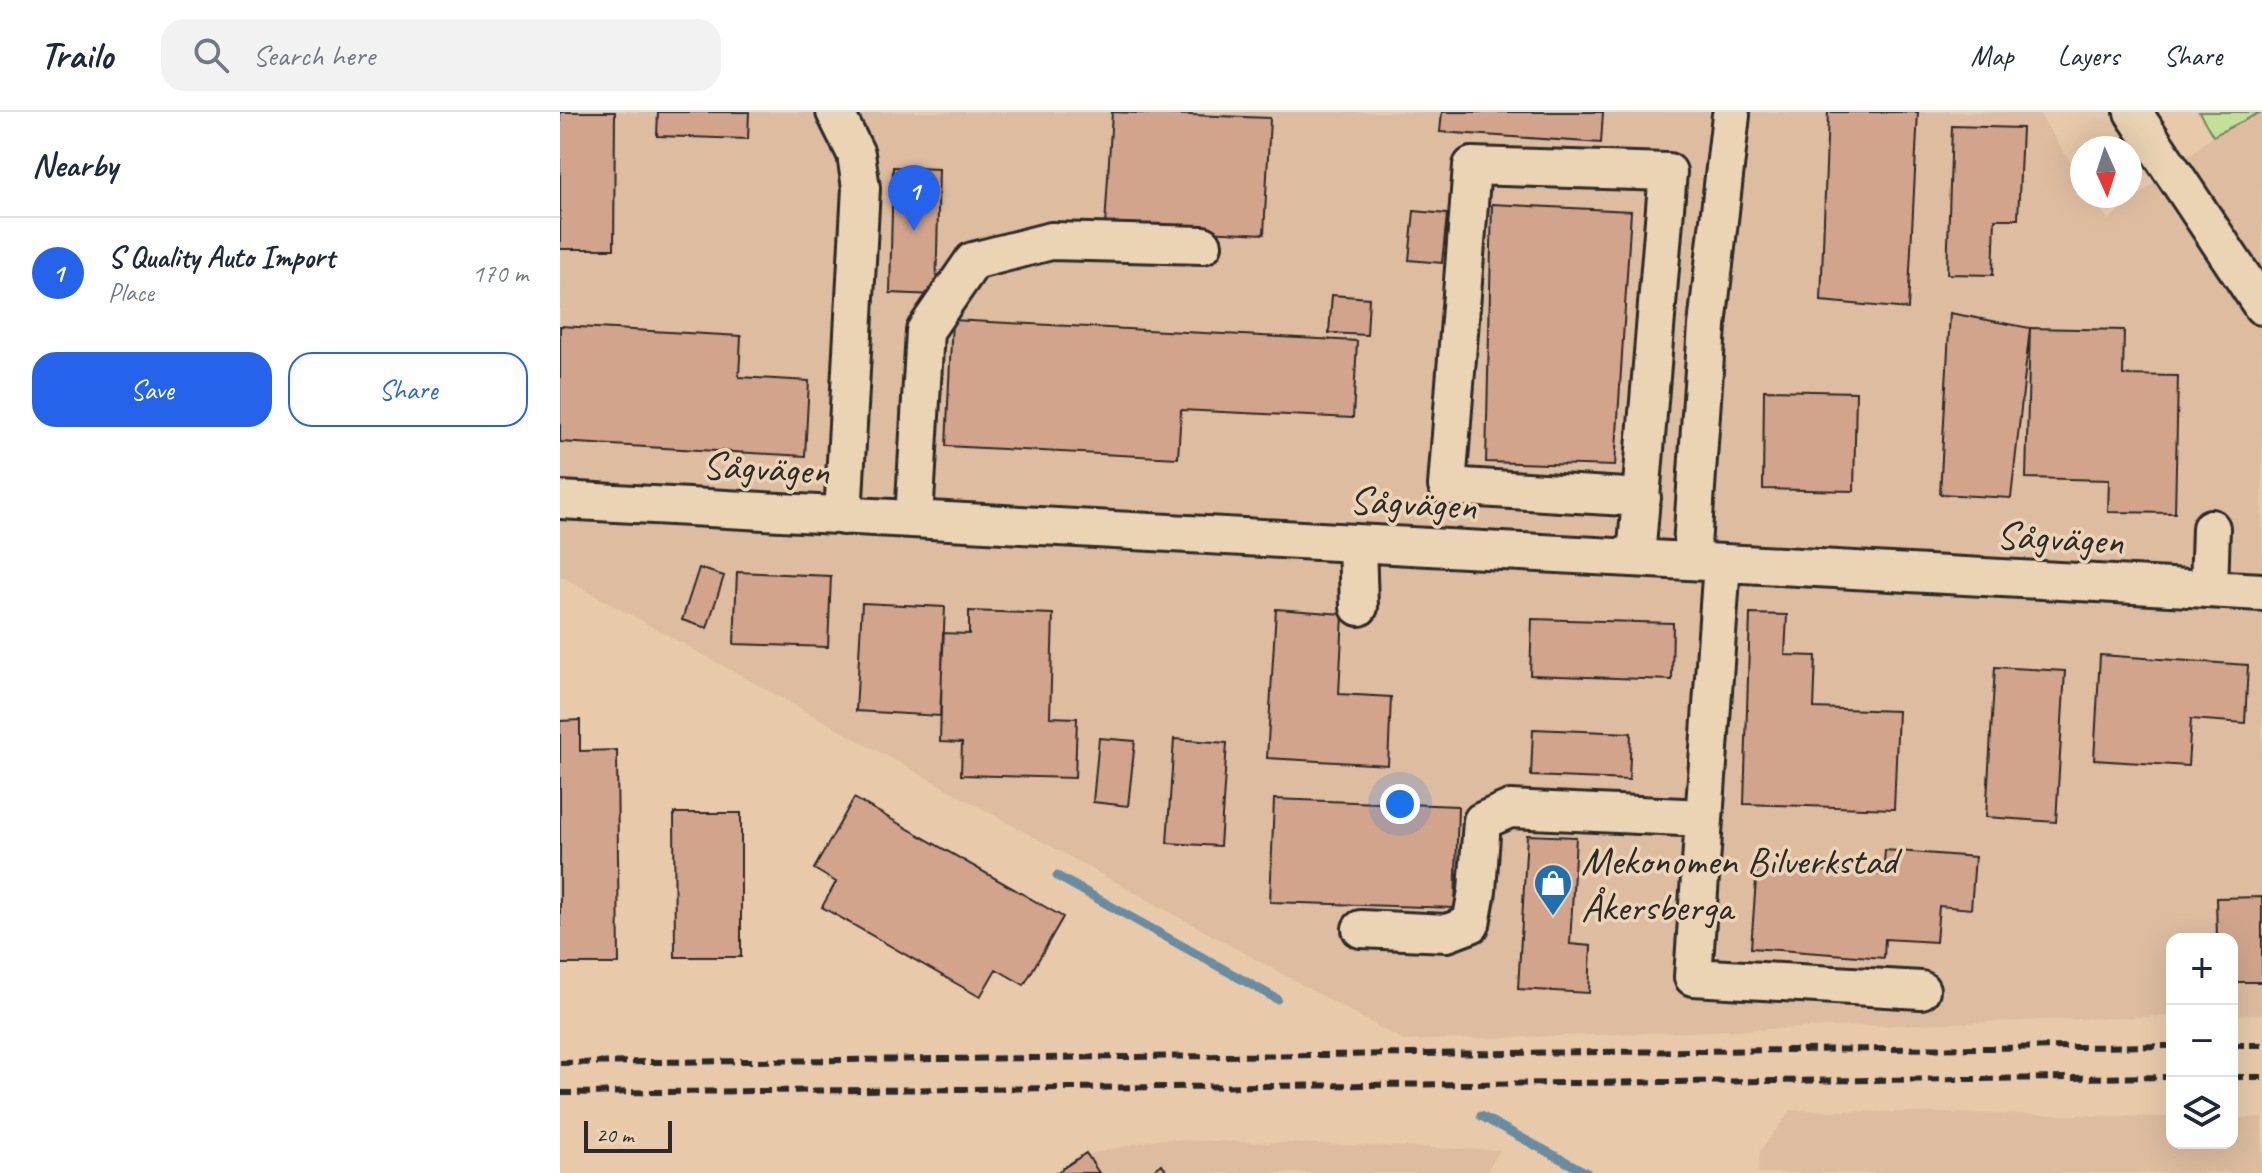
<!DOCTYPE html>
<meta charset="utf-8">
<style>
body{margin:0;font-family:Caveat,sans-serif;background:#f2f2f3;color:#1f2937}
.controls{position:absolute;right:24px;bottom:24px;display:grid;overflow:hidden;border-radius:16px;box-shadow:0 8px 32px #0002}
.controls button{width:72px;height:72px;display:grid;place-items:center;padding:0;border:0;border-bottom:2px solid #e0e1e3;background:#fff;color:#1f2937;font:40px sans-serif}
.compass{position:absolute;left:1510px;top:24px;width:72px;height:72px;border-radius:50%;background:#fff;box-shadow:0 8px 32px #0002;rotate:177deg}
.scale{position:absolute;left:24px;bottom:20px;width:88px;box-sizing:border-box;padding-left:8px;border:4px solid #2b2b2b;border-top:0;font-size:22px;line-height:28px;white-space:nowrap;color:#2b2b2b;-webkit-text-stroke:6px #ead4b3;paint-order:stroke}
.you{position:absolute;left:840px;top:692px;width:28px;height:28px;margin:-20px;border:6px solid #fff;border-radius:50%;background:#1a73e8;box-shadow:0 0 0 12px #1a73e833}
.badge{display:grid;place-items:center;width:52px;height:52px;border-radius:50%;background:#2563eb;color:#fff;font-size:26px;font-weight:700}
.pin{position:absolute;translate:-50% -66px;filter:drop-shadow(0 2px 4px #0008)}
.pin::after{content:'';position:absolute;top:42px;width:28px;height:24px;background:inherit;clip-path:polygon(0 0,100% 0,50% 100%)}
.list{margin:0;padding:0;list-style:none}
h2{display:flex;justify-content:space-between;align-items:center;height:104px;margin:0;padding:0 32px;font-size:34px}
h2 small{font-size:26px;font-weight:400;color:#747a83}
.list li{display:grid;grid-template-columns:52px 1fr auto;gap:24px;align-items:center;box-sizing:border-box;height:112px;padding:0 32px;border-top:2px solid #e0e1e3}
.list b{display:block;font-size:30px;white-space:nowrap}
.list p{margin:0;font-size:26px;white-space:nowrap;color:#747a83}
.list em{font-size:26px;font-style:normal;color:#747a83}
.actions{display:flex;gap:16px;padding:24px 32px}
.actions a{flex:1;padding:18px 0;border:2px solid #2563eb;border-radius:24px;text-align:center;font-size:28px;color:#2563eb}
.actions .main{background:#2563eb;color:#fff}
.icon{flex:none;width:44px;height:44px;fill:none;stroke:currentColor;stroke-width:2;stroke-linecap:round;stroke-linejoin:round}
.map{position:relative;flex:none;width:1702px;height:1061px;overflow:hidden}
header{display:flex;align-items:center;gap:48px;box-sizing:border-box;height:112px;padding:0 40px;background:#fff;border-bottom:2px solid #e0e1e3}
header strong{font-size:38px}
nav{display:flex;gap:44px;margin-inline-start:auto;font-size:28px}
.search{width:560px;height:72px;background:#f2f2f3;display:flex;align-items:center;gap:20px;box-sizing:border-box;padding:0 28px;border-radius:24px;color:#747a83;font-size:30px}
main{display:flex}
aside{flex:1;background:#fff}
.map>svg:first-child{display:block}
</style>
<header>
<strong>Trailo</strong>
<div class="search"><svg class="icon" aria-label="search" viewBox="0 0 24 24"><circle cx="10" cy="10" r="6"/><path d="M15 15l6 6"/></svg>Search here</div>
<nav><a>Map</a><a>Layers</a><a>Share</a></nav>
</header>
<main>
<aside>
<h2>Nearby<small></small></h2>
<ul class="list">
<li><span class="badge">1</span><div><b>S Quality Auto Import</b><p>Place</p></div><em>170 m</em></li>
</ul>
<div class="actions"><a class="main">Save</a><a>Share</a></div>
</aside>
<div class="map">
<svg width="1702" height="1061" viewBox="0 0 1702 1061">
<rect width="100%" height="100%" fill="#e8caab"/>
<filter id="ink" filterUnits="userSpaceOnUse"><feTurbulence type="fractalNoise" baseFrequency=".0125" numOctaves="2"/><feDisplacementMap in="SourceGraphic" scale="16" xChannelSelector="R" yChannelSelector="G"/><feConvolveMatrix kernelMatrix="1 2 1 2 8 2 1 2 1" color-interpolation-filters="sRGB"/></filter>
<g filter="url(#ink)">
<!-- built -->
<path fill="#ddbca0" d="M 0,0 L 1478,0 L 1522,68 L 1522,84 L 1532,84 L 1548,108 L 1653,24 L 1702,0 L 1702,902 L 1672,903 L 1672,827 L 1612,827 L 1612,904 L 844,929 L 0,464 Z
M 1231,998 L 1612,1005 L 1612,1031 L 1672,1031 L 1672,1006 L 1702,1006 L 1702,1061 L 1198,1061 L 1200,1039 Z
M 598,1027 L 940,1038 L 926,1061 L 496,1061 L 525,1043 Z"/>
<!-- green -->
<path fill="#c2e098" stroke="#768662" stroke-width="2" d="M 1639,0 L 1701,0 L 1653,24 Z"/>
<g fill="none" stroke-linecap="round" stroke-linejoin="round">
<!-- stream -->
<path stroke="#678ca1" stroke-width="9" d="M 497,764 L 717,887
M 921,1004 L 1027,1061"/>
</g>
<!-- building -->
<path fill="#d2a48c" stroke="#2b2b2b" stroke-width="2" d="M 0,0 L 55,0 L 54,137 L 0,137 Z
M 98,0 L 189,0 L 188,27 L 97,24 Z
M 552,0 L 710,6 L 704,122 L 545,114 Z
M 882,0 L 1043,0 L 1041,31 L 880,20 Z
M 1268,0 L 1358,0 L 1348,197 L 1261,189 Z
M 1392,14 L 1462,16 L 1458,107 L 1435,107 L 1433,163 L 1387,162 Z
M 333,55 L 379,57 L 376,183 L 330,181 Z
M 932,92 L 1071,99 L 1055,354 L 926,350 Z
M 854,99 L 887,102 L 882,151 L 849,148 Z
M 772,183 L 809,186 L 807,223 L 769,221 Z
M 1390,201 L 1470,216 L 1451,386 L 1380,382 Z
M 392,208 L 797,229 L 793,306 L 621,298 L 618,346 L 386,334 Z
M 0,214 L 181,224 L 179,265 L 249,269 L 245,344 L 0,330 Z
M 1470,216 L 1564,218 L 1563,263 L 1618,264 L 1615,401 L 1548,400 L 1549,368 L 1466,366 Z
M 1204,278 L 1296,280 L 1294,379 L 1203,377 Z
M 139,456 L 164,464 L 147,516 L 122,508 Z
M 177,460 L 271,464 L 268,535 L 174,532 Z
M 302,491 L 385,495 L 380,604 L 296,599 Z
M 716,497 L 783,502 L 779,582 L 831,585 L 828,653 L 707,646 Z
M 409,499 L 493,502 L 490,605 L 517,606 L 515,666 L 401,663 L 402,631 L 380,630 L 383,521 L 409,522 Z
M 1190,502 L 1227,503 L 1225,543 L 1256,544 L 1254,596 L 1338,599 L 1334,697 L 1184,692 Z
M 972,507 L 1113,511 L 1112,568 L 970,563 Z
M 1540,543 L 1688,553 L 1685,611 L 1631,607 L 1628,654 L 1534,648 Z
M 1435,555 L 1505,559 L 1496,710 L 1426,705 Z
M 20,608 L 20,639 L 57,638 L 59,852 L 0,852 L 0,609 Z
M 973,617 L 1071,621 L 1069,668 L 971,664 Z
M 539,626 L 575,629 L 568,694 L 533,690 Z
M 614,627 L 667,631 L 660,734 L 607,731 Z
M 294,686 L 503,805 L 464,873 L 436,857 L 420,885 L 262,795 L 276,770 L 254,757 Z
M 714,687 L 898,694 L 895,796 L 710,790 Z
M 114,701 L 181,701 L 181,845 L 115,845 Z
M 967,723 L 1016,725 L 1010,832 L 1031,834 L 1029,881 L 958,877 Z
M 1325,738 L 1415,745 L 1411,797 L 1379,794 L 1376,830 L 1325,827 L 1324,846 L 1191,836 L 1197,754 L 1323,763 Z
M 1702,785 L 1702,870 L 1672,870 L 1672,827 L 1657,827 L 1656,786 Z
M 526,1041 L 539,1061 L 496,1061 Z
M 602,1052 L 608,1061 L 590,1061 Z"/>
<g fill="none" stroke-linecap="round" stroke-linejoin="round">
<defs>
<path id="minor" d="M 275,0 L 296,42 L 301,76 L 283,404
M 1573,0 L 1702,194
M 0,388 L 1702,480
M 354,407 L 365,219 L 413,149 L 491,129 L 643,133
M 797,431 L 799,495
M 1076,446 L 1108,60 L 912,54 L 887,374 L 1082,386
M 1131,449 L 1147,214 L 1171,3
M 1162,451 L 1133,865 L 1361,878
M 1649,477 L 1651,416
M 801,817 L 887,821 L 911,812 L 917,779 L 922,709 L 950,697 L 1144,706"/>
</defs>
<!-- minor casing -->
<use href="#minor" stroke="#2b2b2b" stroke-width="42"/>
<!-- minor -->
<use href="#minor" stroke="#ead4b3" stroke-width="36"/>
<!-- rail -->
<path stroke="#2b2b2b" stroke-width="6" stroke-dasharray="12 6" stroke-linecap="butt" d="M 1672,933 L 1702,933
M 0,951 L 1612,934
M 1672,965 L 1702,965
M 0,981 L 1612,965"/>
</g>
</g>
<!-- icons -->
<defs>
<symbol id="shop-pin" viewBox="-11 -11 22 30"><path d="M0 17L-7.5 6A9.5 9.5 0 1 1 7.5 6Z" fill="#1f6fb2" stroke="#ead4b3"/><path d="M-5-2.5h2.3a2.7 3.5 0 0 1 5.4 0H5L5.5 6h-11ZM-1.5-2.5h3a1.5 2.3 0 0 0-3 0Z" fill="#fff"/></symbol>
</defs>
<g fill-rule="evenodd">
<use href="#shop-pin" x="971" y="749" width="44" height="60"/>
</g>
<g text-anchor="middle" stroke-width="7" stroke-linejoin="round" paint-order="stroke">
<!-- street labels -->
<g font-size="40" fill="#2b2b2b" stroke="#ead4b3">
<text transform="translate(206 355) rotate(3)" y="14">Sågvägen</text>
<text transform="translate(853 390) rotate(3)" y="14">Sågvägen</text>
<text transform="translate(1500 425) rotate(3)" y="14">Sågvägen</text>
</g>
<!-- poi labels -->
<g font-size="40" fill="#2b2b2b" stroke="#ead4b3" text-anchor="start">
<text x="1021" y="762">Mekonomen Bilverkstad<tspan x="1021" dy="46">Åkersberga</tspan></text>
</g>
</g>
</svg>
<div class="controls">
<button>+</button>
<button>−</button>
<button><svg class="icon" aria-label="layers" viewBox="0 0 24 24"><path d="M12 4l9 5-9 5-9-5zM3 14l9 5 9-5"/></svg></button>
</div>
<svg class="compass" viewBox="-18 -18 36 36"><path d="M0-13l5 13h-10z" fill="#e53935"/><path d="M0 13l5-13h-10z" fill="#747a83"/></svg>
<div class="scale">20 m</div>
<div class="you"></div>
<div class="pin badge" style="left:354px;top:119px">1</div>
</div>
</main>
